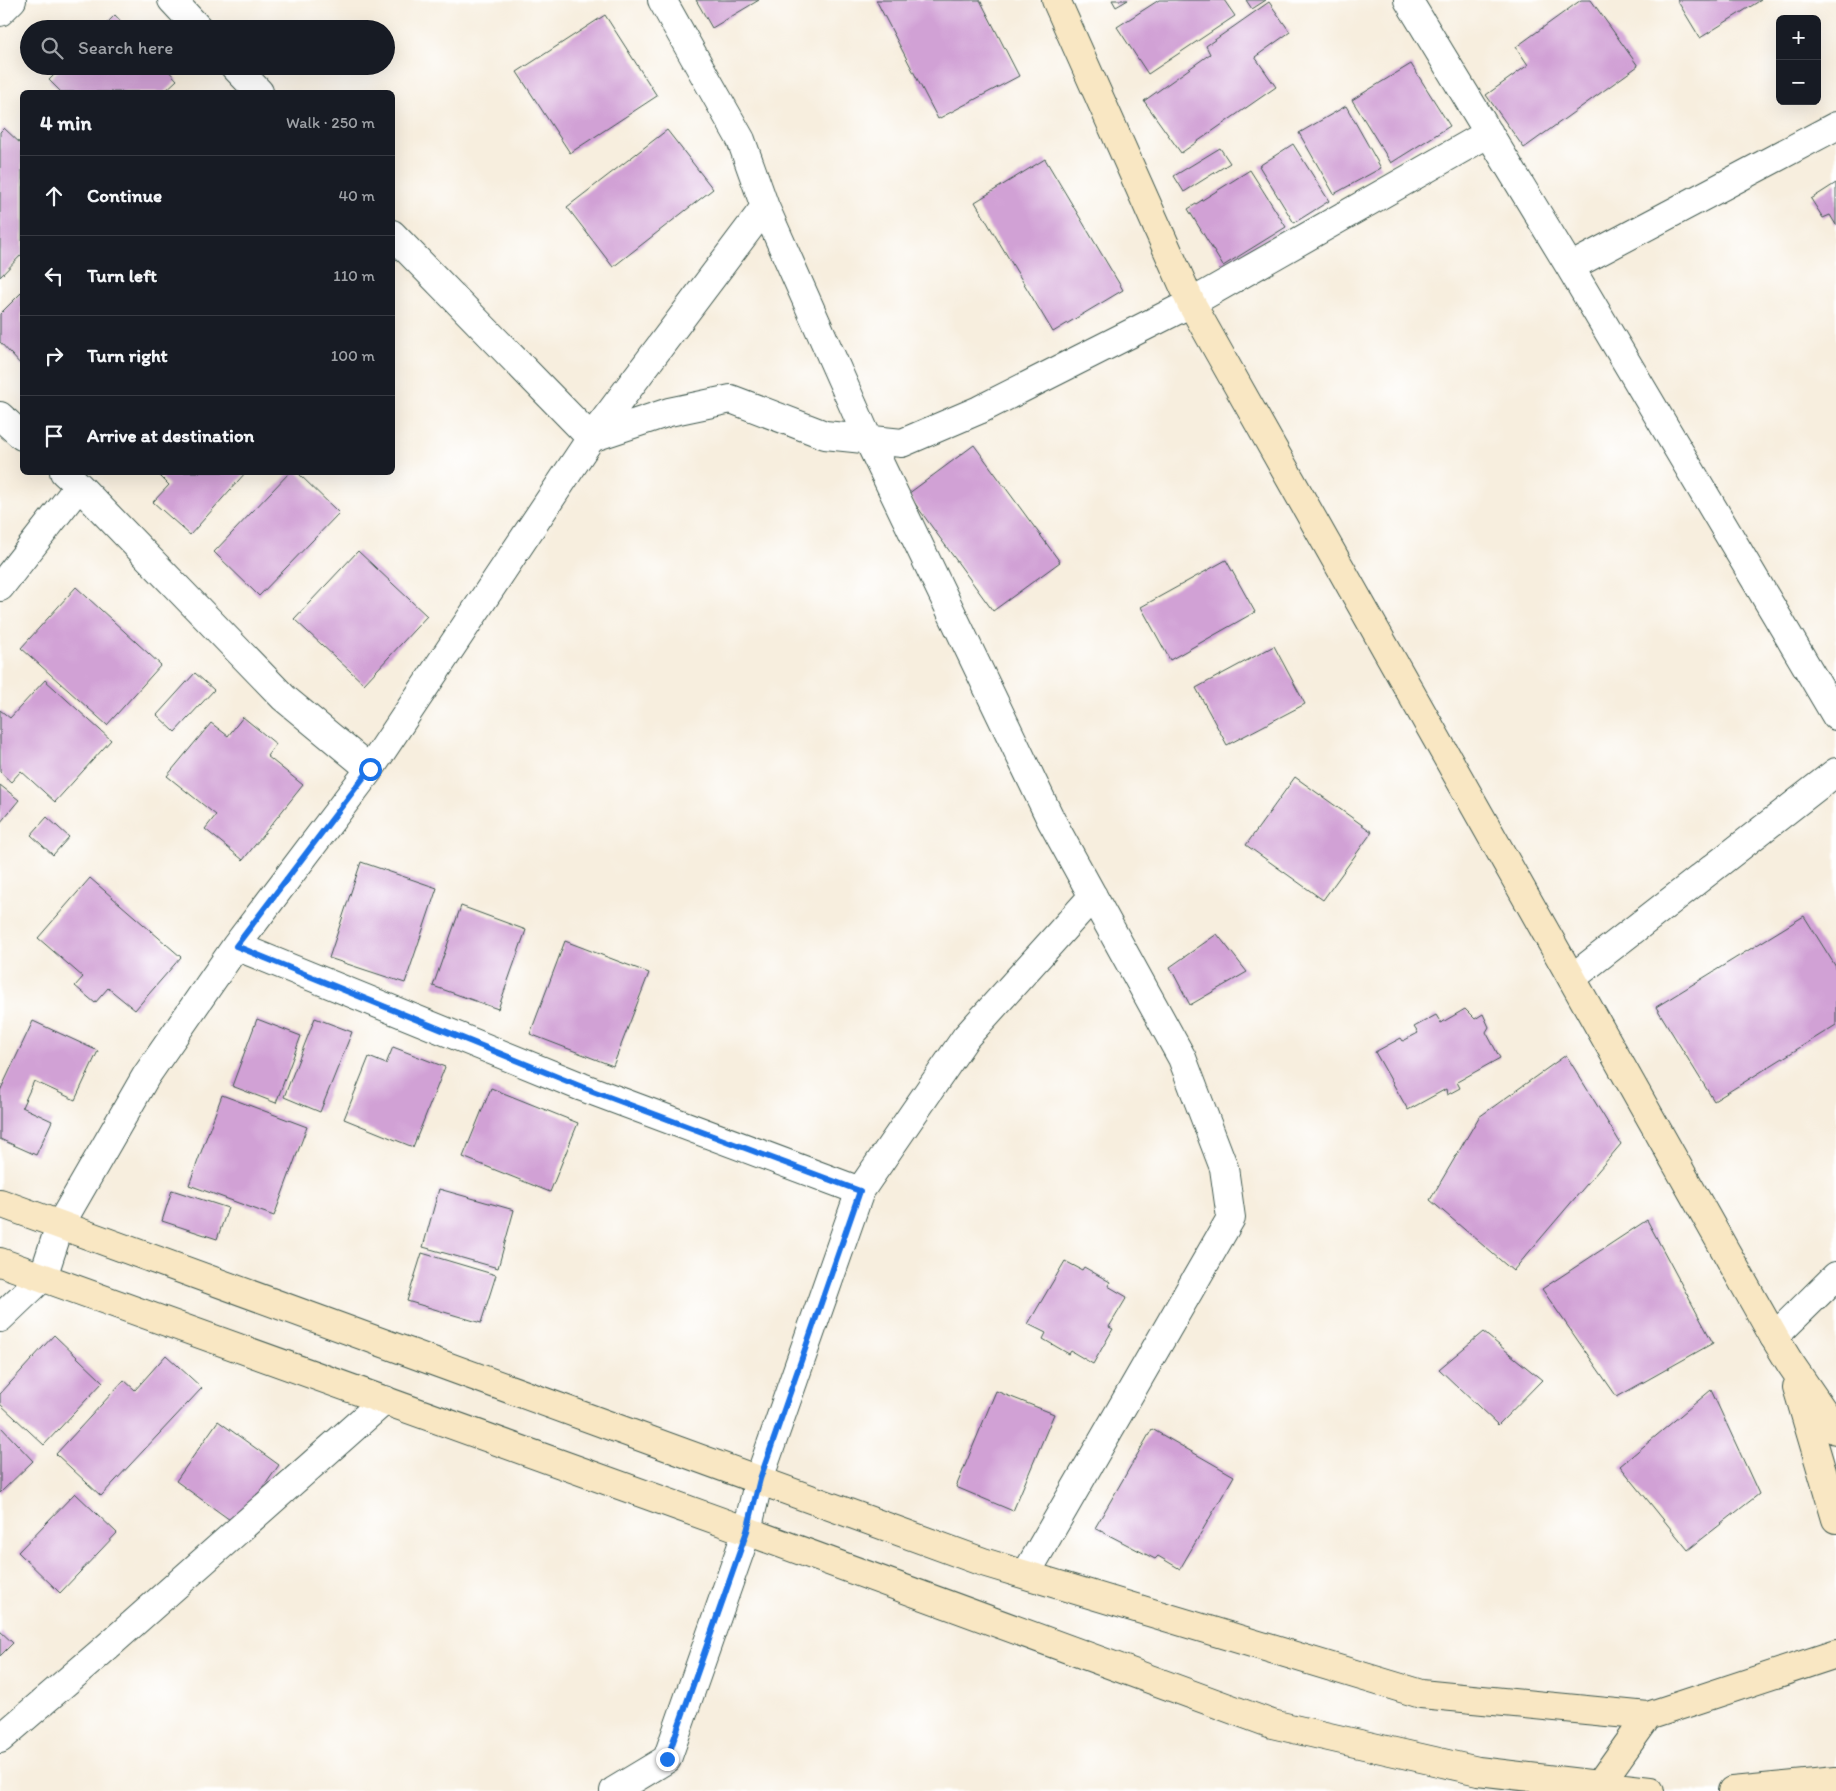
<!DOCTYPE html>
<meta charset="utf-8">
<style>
body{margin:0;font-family:Itim,sans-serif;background:#20242c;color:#f1f3f6}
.controls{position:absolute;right:15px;top:15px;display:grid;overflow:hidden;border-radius:8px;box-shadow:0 5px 20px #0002}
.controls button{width:45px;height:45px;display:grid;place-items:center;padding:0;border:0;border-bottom:1px solid #363941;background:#171b24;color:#f1f3f6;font:25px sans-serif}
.stop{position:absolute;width:15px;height:15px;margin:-11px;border:4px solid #1a73e8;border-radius:50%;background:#fff}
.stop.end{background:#1a73e8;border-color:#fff;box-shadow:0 1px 5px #0008}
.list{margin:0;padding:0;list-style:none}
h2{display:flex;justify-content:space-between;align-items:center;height:65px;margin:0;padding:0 20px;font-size:21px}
h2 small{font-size:16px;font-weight:400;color:#9ea1a6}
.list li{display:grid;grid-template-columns:32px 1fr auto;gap:15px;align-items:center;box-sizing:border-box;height:80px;padding:0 20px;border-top:1px solid #363941}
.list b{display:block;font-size:19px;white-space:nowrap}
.list em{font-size:16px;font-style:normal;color:#9ea1a6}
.icon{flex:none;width:28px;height:28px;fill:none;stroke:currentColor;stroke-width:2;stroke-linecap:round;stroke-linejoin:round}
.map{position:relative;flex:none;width:1836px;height:1791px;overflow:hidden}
.search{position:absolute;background:#171b24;box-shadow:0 5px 20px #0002;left:20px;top:20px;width:375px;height:55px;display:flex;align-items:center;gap:12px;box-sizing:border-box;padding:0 18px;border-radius:28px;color:#9ea1a6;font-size:19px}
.panel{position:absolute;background:#171b24;box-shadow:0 5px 20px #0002;left:20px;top:90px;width:375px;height:385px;border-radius:8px}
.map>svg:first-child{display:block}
</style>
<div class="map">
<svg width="1836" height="1791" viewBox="0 0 1836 1791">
<rect width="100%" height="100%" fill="#fff"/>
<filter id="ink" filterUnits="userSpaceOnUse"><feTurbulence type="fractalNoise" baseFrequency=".02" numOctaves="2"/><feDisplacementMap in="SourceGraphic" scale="10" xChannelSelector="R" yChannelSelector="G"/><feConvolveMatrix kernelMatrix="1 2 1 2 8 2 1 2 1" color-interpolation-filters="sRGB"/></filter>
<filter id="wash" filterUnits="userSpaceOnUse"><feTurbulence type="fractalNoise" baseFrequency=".0096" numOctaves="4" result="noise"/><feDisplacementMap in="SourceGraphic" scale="20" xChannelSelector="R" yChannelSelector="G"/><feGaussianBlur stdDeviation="1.12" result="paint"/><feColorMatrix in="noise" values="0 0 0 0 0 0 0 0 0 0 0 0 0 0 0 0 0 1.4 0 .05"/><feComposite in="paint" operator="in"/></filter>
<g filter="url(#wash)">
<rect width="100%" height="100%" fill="#f7eede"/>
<g id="blocks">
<!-- building -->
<path fill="#d1a1d5" d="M 696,0 L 759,0 L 712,28 Z
M 876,0 L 980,0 L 1019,76 L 938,119 Z
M 1112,0 L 1128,0 L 1116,7 Z
M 1159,0 L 1224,0 L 1235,16 L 1148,74 L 1117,27 Z
M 1246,0 L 1266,0 L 1252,9 Z
M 1581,0 L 1591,0 L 1638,66 L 1524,148 L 1486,95 L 1528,65 L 1516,47 Z
M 1677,0 L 1761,0 L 1700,38 Z
M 1269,2 L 1290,32 L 1255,57 L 1276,87 L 1181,153 L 1144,101 L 1210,54 L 1206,46 Z
M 115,15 L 128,29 L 101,29 Z
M 605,15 L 657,96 L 570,153 L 517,72 Z
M 1411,64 L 1450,126 L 1391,163 L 1352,100 Z
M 63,66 L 164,66 L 177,80 L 164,92 L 61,92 L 49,80 Z
M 1346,106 L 1381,168 L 1334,194 L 1299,133 Z
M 4,128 L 22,145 L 22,254 L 0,277 L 0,132 Z
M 667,130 L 713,189 L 613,267 L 567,207 Z
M 1293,144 L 1329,201 L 1294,223 L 1259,166 Z
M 1220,148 L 1230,163 L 1184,192 L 1174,176 Z
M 1045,159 L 1123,290 L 1053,332 L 975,202 Z
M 1250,170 L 1286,227 L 1223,266 L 1188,209 Z
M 1836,183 L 1836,225 L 1830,215 L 1823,218 L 1811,199 Z
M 22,292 L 22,366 L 0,342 L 0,314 Z
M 974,445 L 1060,562 L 993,611 L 908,494 Z
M 156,472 L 246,472 L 190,535 L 153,502 L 169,485 Z
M 290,472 L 297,472 L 339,513 L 259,596 L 214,552 Z
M 358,551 L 427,616 L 364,684 L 294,619 Z
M 1226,560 L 1255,612 L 1170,660 L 1141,607 Z
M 76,587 L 161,665 L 107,725 L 21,648 Z
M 1274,646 L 1305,704 L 1227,745 L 1196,688 Z
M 195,673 L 214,690 L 175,732 L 157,715 Z
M 45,680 L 111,740 L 55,802 L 21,771 L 11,782 L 0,772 L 0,710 L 10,718 Z
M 243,717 L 276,744 L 267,756 L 303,785 L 243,860 L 205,829 L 216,815 L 167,776 L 211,723 L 228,736 Z
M 1295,777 L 1372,832 L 1323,900 L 1246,845 Z
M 0,785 L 19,800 L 0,823 Z
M 47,817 L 69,837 L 53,855 L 31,835 Z
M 361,862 L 437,888 L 405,983 L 329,958 Z
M 90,878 L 181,957 L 135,1010 L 108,988 L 95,1003 L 75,986 L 83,977 L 38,938 Z
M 461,906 L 526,930 L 498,1009 L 433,986 Z
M 1804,916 L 1836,967 L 1836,1025 L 1714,1101 L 1656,1007 Z
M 1217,934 L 1247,972 L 1190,1005 L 1170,967 Z
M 565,941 L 649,973 L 613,1066 L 530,1034 Z
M 1465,1009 L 1475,1019 L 1483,1014 L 1489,1027 L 1486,1032 L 1500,1058 L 1457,1082 L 1460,1088 L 1447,1095 L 1446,1089 L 1408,1110 L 1375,1052 L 1401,1038 L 1403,1041 L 1418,1033 L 1414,1027 L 1436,1015 L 1441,1023 Z
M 315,1018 L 352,1032 L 320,1112 L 284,1097 Z
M 257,1019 L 301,1036 L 276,1103 L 232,1086 Z
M 33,1021 L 98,1051 L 75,1100 L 34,1081 L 22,1107 L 52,1121 L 36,1155 L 0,1139 L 0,1091 Z
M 393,1047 L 445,1067 L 413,1147 L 344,1119 L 369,1057 L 386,1064 Z
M 1566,1055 L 1621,1144 L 1513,1271 L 1430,1200 L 1479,1117 Z
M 491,1088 L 578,1123 L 550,1192 L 463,1157 Z
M 222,1095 L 307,1127 L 274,1216 L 189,1185 Z
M 439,1189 L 514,1210 L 498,1268 L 423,1247 Z
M 172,1190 L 228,1208 L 217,1239 L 162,1221 Z
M 1647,1220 L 1713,1343 L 1617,1397 L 1542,1289 Z
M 422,1253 L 496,1275 L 481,1323 L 407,1301 Z
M 1065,1261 L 1082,1270 L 1084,1267 L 1110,1282 L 1108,1286 L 1127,1297 L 1109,1327 L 1113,1329 L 1093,1364 L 1071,1351 L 1069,1354 L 1043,1339 L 1046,1333 L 1028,1324 Z
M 1483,1332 L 1542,1380 L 1498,1425 L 1439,1369 Z
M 54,1335 L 103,1382 L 44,1445 L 0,1404 L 0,1394 Z
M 166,1355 L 202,1388 L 101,1496 L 56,1454 L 124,1380 L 135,1390 Z
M 1711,1390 L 1759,1494 L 1688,1550 L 1620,1466 Z
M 996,1391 L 1054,1414 L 1013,1511 L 956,1487 Z
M 218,1421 L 279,1465 L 237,1525 L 176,1481 Z
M 0,1426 L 33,1461 L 0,1493 Z
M 1152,1429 L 1234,1476 L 1180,1569 L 1158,1556 L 1155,1559 L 1095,1528 Z
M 75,1493 L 117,1533 L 60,1593 L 18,1552 Z
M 0,1631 L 13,1643 L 0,1656 Z"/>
</g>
</g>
<g filter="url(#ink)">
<use href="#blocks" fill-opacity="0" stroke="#3f584e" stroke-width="1"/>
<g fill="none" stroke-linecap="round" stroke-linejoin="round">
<defs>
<path id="street" d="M 172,0 L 199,29
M 662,0 L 741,140 L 765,207 L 868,439 L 1051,820 L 1182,1058 L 1224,1168 L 1231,1218 L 1026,1574
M 1408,0 L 1570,267 L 1836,716
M 0,12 L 12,0
M 234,66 L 259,92
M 392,234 L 591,438 L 669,412 L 731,399 L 825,435 L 902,443 L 979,410 L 1191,303 L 1489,133
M 1570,267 L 1836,126
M 0,416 L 22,436
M 64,472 L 79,486 L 284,698 L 370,769
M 0,587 L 79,486
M 236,946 L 582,1087 L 860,1191
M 1572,978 L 1836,772
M 0,1318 L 43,1277 L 60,1225 L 146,1076 L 236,946 L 370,769 L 591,438 L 765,207
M 1774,1337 L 1836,1276
M 0,1739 L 100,1653 L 385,1400
M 614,1791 L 667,1759 L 747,1531 L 759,1479 L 860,1191 L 966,1037 L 1093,896"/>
<path id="secondary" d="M 1056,0 L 1191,303 L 1774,1337 L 1790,1363 L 1836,1430
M 0,1203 L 983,1562 L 1421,1694 L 1648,1716 L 1836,1654
M 0,1262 L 747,1531 L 1272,1724 L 1478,1771 L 1650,1791
M 1797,1387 L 1836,1519
M 1593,1791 L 1599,1785 L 1648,1716
M 1732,1791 L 1836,1781"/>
</defs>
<!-- street casing -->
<use href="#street" stroke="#3f584e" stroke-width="30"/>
<!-- secondary casing -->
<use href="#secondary" stroke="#3f584e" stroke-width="30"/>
<!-- street -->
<use href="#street" stroke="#fff" stroke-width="28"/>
<!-- secondary -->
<use href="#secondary" stroke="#f9e7c3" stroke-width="28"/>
</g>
</g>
<g fill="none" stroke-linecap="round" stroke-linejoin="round" filter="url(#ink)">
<!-- route -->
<path stroke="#1a73e8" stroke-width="6" d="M 370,769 L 236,946 L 582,1087 L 860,1191 L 760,1479 L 747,1531 L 667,1759"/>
</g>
</svg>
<div class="controls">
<button>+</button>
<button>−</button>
</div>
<div class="stop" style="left:370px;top:769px"></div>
<div class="stop end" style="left:667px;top:1759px"></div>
<div class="search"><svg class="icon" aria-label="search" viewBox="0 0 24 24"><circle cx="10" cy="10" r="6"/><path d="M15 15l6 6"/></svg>Search here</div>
<section class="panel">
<h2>4 min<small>Walk · 250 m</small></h2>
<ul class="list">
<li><svg class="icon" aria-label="ahead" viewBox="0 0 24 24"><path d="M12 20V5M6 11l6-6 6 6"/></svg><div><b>Continue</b></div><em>40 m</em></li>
<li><svg class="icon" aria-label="left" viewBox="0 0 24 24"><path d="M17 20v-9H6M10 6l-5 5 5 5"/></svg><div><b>Turn left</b></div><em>110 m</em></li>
<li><svg class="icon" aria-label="right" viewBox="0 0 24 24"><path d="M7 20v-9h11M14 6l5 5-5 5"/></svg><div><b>Turn right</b></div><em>100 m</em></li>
<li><svg class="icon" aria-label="arrive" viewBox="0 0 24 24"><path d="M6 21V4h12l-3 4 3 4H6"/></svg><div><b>Arrive at destination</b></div></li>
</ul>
</section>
</div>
